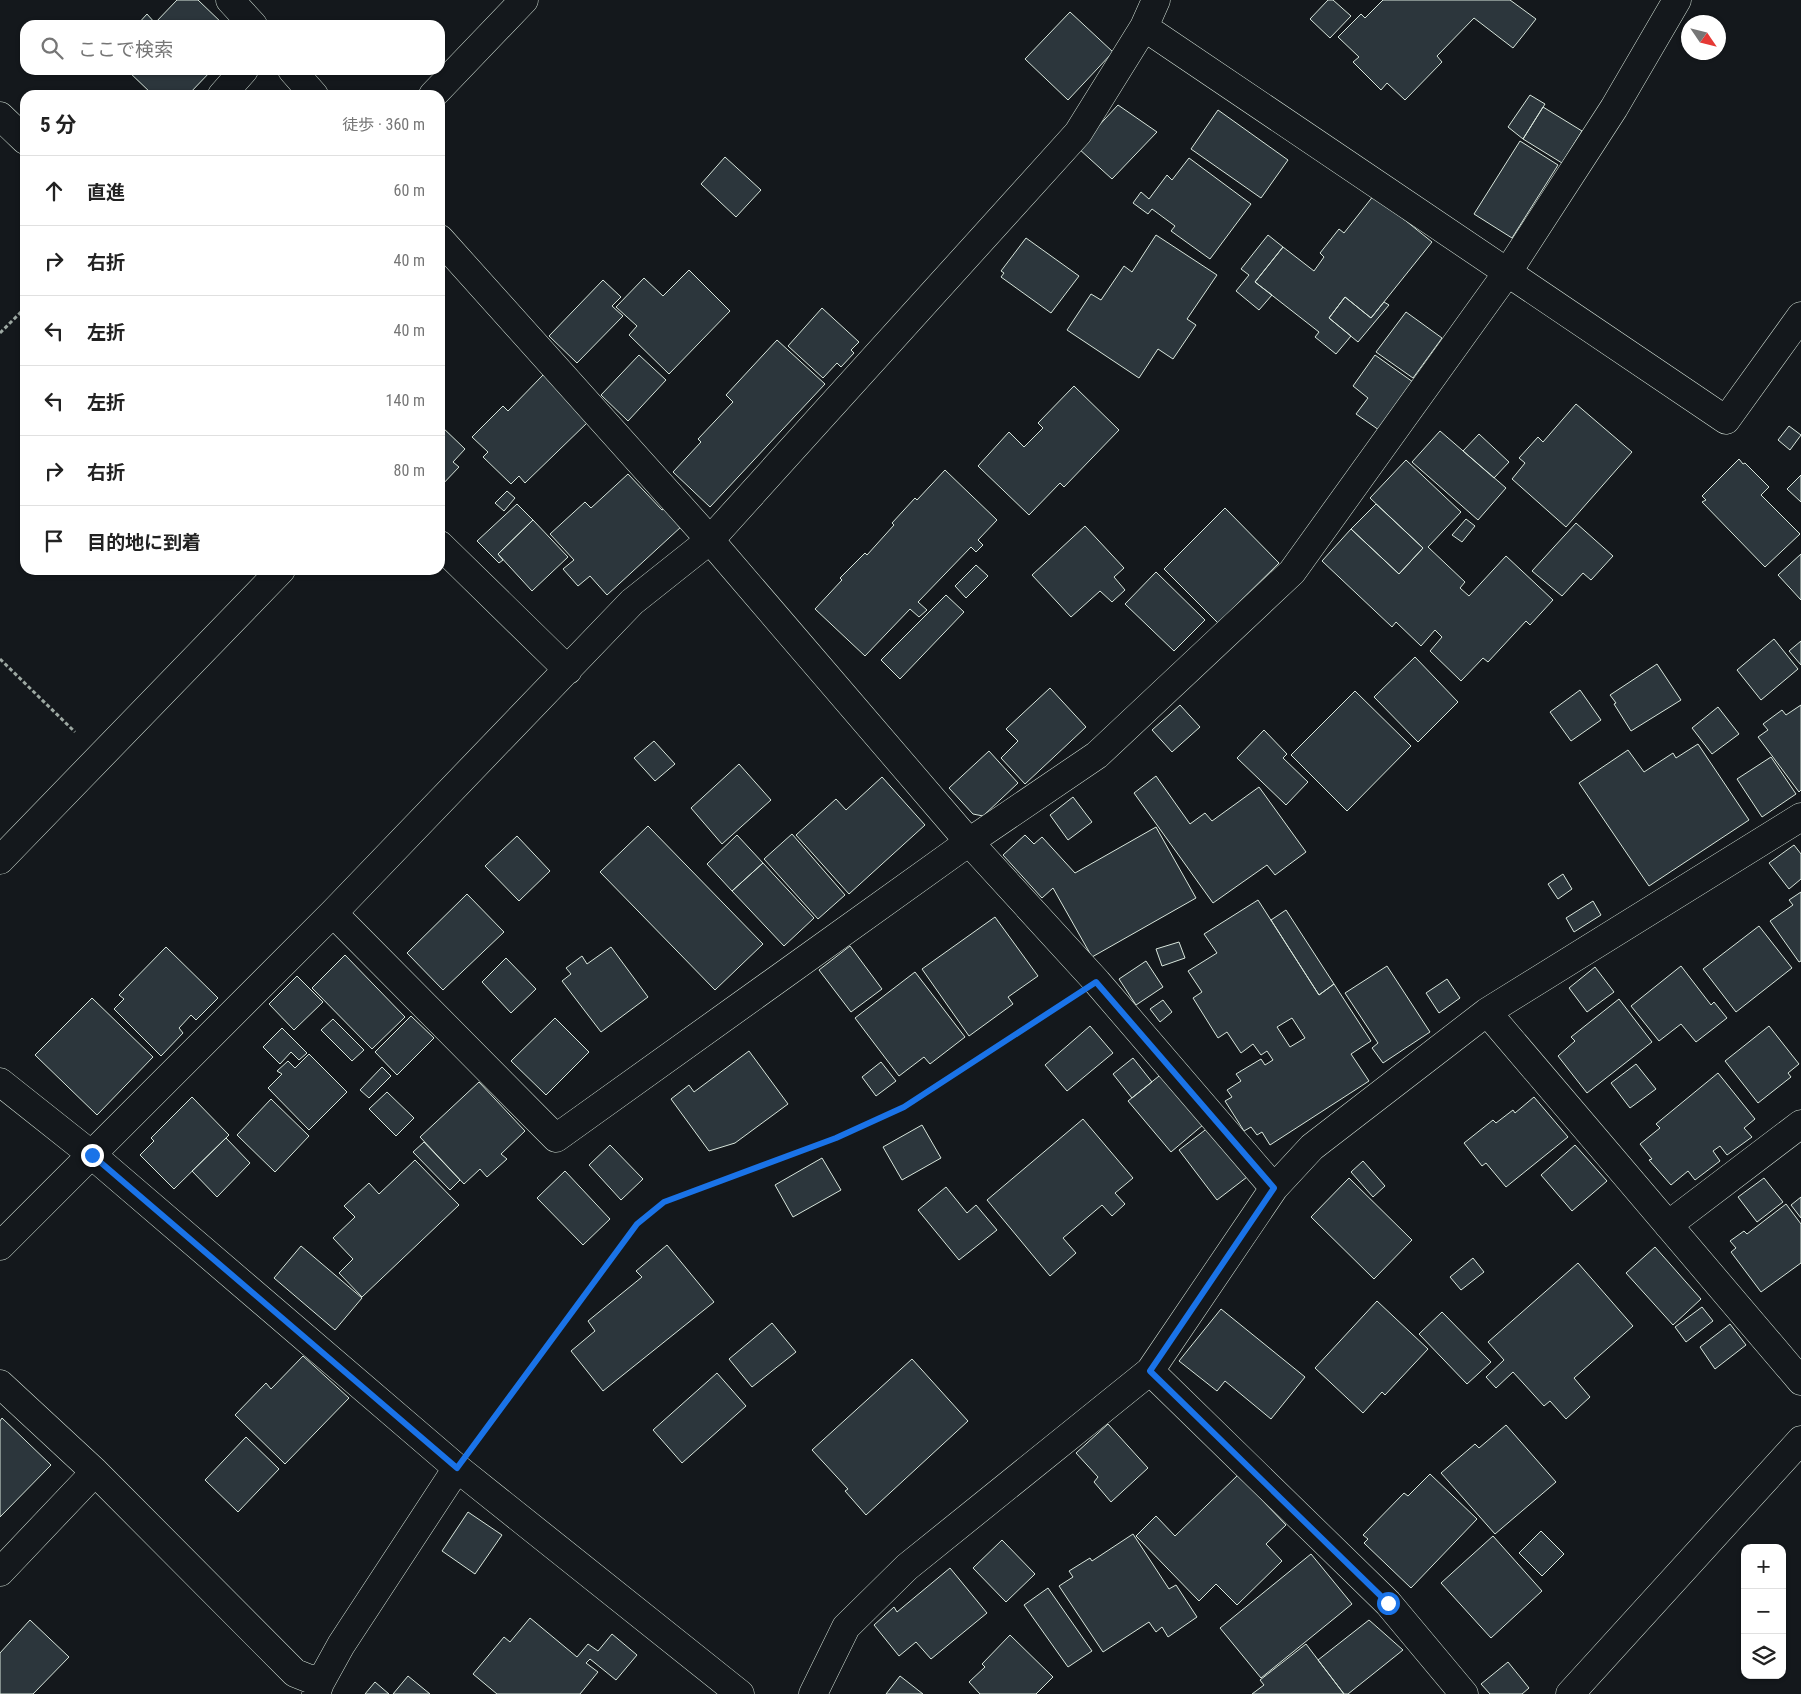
<!DOCTYPE html>
<html lang="ja">
<meta charset="utf-8">
<style>
body{margin:0;font-family:"Roboto Condensed","Noto Sans JP",sans-serif;background:#f6f6f6;color:#222}
.controls{position:absolute;right:15px;bottom:15px;display:grid;overflow:hidden;border-radius:10px;box-shadow:0 1px 4px #0004}
.controls button{width:45px;height:45px;display:grid;place-items:center;padding:0;border:0;border-bottom:1px solid #e0e0e0;background:#fff;color:#222;font:25px sans-serif}
.compass{position:absolute;left:1681px;top:15px;width:45px;height:45px;border-radius:50%;background:#fff;box-shadow:0 1px 4px #0004;rotate:125deg}
.stop{position:absolute;width:15px;height:15px;margin:-11px;border:4px solid #1a73e8;border-radius:50%;background:#fff}
.stop.end{background:#1a73e8;border-color:#fff;box-shadow:0 1px 5px #0008}
.list{margin:0;padding:0;list-style:none}
h2{display:flex;justify-content:space-between;align-items:center;height:65px;margin:0;padding:0 20px;font-size:21px}
h2 small{font-size:16px;font-weight:400;color:#767676}
.list li{display:grid;grid-template-columns:32px 1fr auto;gap:15px;align-items:center;box-sizing:border-box;height:70px;padding:0 20px;border-top:1px solid #e0e0e0}
.list b{display:block;font-size:19px;white-space:nowrap}
.list em{font-size:16px;font-style:normal;color:#767676}
.icon{flex:none;width:28px;height:28px;fill:none;stroke:currentColor;stroke-width:2;stroke-linecap:round;stroke-linejoin:round}
.map{position:relative;flex:none;width:1801px;height:1694px;overflow:hidden}
.search{position:absolute;background:#fff;box-shadow:0 1px 4px #0004;left:20px;top:20px;width:425px;height:55px;display:flex;align-items:center;gap:12px;box-sizing:border-box;padding:0 18px;border-radius:15px;color:#767676;font-size:19px}
.panel{position:absolute;background:#fff;box-shadow:0 1px 4px #0004;left:20px;top:90px;width:425px;height:485px;border-radius:15px}
.map>svg:first-child{display:block}
</style>
<div class="map">
<svg width="1801" height="1694" viewBox="0 0 1801 1694">
<rect width="100%" height="100%" fill="#14181c"/>
<!-- building -->
<path fill="#2c363c" stroke="#d8e6dc" fill-rule="evenodd" d="M 177,0 L 198,0 L 224,25 L 137,25 L 147,14 L 155,23 Z
M 1328,0 L 1333,0 L 1351,16 L 1330,38 L 1310,19 Z
M 1383,0 L 1510,0 L 1536,19 L 1513,48 L 1474,18 L 1437,56 L 1442,62 L 1405,100 L 1387,83 L 1381,90 L 1353,62 L 1359,57 L 1338,37 L 1361,14 L 1365,18 Z
M 1070,12 L 1113,52 L 1068,100 L 1025,59 Z
M 127,70 L 212,70 L 188,95 L 153,95 Z
M 1530,95 L 1545,104 L 1523,139 L 1508,127 Z
M 1118,105 L 1157,132 L 1112,179 L 1078,148 Z
M 1543,107 L 1582,131 L 1562,163 L 1523,139 Z
M 1218,110 L 1288,160 L 1261,198 L 1191,149 Z
M 1520,141 L 1558,165 L 1512,238 L 1474,214 Z
M 725,157 L 761,190 L 736,217 L 701,184 Z
M 1189,158 L 1251,204 L 1210,259 L 1171,231 L 1175,226 L 1152,209 L 1148,214 L 1133,203 L 1141,192 L 1149,199 L 1167,175 L 1172,180 Z
M 1374,195 L 1432,242 L 1371,318 L 1345,297 L 1329,318 L 1351,336 L 1336,354 L 1315,337 L 1319,332 L 1255,282 L 1283,247 L 1314,271 L 1324,257 L 1320,253 L 1339,229 L 1344,233 Z
M 1156,235 L 1217,275 L 1187,319 L 1196,325 L 1173,359 L 1158,349 L 1139,378 L 1067,330 L 1091,294 L 1101,300 L 1124,266 L 1132,272 Z
M 1268,235 L 1283,247 L 1255,282 L 1272,295 L 1259,310 L 1236,291 L 1249,275 L 1241,269 Z
M 1026,238 L 1079,276 L 1051,313 L 1001,277 L 1004,273 L 1001,271 Z
M 689,270 L 730,311 L 669,374 L 629,335 L 637,326 L 616,307 L 644,278 L 663,296 Z
M 603,280 L 621,297 L 612,306 L 623,316 L 577,363 L 549,336 Z
M 1345,297 L 1371,318 L 1384,302 L 1389,305 L 1358,342 L 1329,318 Z
M 822,308 L 859,342 L 851,350 L 854,353 L 841,367 L 837,363 L 823,378 L 788,346 Z
M 1406,312 L 1442,338 L 1413,378 L 1376,352 Z
M 777,340 L 825,384 L 710,507 L 673,472 L 701,442 L 698,439 L 733,402 L 726,395 Z
M 639,355 L 666,380 L 628,421 L 601,395 Z
M 1375,355 L 1413,382 L 1379,430 L 1356,414 L 1368,398 L 1353,386 Z
M 543,375 L 589,421 L 525,483 L 519,476 L 511,484 L 483,457 L 488,452 L 472,437 L 503,406 L 508,411 Z
M 1074,386 L 1119,430 L 1064,487 L 1060,483 L 1029,515 L 978,466 L 1009,432 L 1024,447 L 1043,428 L 1038,423 Z
M 1576,404 L 1632,452 L 1566,527 L 1512,479 L 1525,463 L 1519,458 L 1538,437 L 1543,442 Z
M 440,425 L 465,449 L 453,462 L 459,467 L 440,487 Z
M 1789,426 L 1801,435 L 1790,450 L 1778,440 Z
M 1440,431 L 1506,488 L 1478,520 L 1412,462 Z
M 1479,434 L 1509,462 L 1494,478 L 1463,451 Z
M 1739,459 L 1743,464 L 1745,463 L 1769,487 L 1761,495 L 1800,534 L 1765,567 L 1702,502 L 1706,500 L 1702,496 Z
M 1406,460 L 1461,512 L 1428,547 L 1465,582 L 1460,588 L 1469,596 L 1506,556 L 1553,600 L 1530,625 L 1526,621 L 1488,662 L 1483,658 L 1461,681 L 1430,651 L 1442,637 L 1435,630 L 1421,646 L 1396,622 L 1392,627 L 1322,561 L 1351,529 L 1399,574 L 1423,548 L 1370,498 Z
M 945,470 L 997,520 L 978,540 L 983,545 L 976,552 L 971,547 L 918,602 L 927,610 L 919,617 L 910,609 L 865,656 L 815,609 L 842,580 L 840,578 L 865,553 L 867,555 L 894,525 L 892,523 L 915,498 L 917,500 Z
M 628,474 L 662,510 L 665,508 L 682,526 L 607,595 L 590,576 L 578,586 L 563,569 L 574,560 L 550,534 L 585,502 L 591,508 Z
M 1801,475 L 1801,502 L 1787,489 Z
M 507,491 L 515,498 L 504,511 L 495,503 Z
M 517,504 L 533,520 L 498,554 L 503,560 L 499,563 L 477,541 Z
M 1376,504 L 1423,548 L 1399,574 L 1351,529 Z
M 1225,508 L 1279,563 L 1218,623 L 1164,569 Z
M 1466,519 L 1475,526 L 1462,542 L 1452,535 Z
M 533,520 L 568,557 L 532,591 L 498,554 Z
M 1576,523 L 1613,556 L 1591,580 L 1583,573 L 1562,596 L 1532,571 Z
M 1085,526 L 1124,568 L 1114,577 L 1125,590 L 1112,602 L 1100,591 L 1071,617 L 1032,575 Z
M 1801,554 L 1801,600 L 1778,575 Z
M 976,565 L 988,576 L 966,598 L 955,586 Z
M 1156,572 L 1205,620 L 1174,651 L 1125,604 Z
M 946,595 L 964,612 L 900,679 L 881,660 Z
M 1774,639 L 1798,669 L 1761,700 L 1737,670 Z
M 1801,641 L 1801,665 L 1789,651 Z
M 1415,657 L 1458,702 L 1418,742 L 1374,697 Z
M 1657,664 L 1681,700 L 1631,731 L 1614,704 L 1616,703 L 1610,695 Z
M 1050,688 L 1086,727 L 1025,784 L 1001,758 L 1018,741 L 1006,729 Z
M 1580,690 L 1601,720 L 1571,741 L 1550,712 Z
M 1355,691 L 1411,746 L 1347,811 L 1291,755 Z
M 1180,705 L 1200,727 L 1172,752 L 1152,730 Z
M 1801,705 L 1801,790 L 1799,792 L 1758,737 L 1768,730 L 1763,724 L 1782,710 L 1786,715 Z
M 1718,707 L 1739,734 L 1712,754 L 1692,728 Z
M 1264,730 L 1287,754 L 1283,758 L 1308,782 L 1286,805 L 1237,758 Z
M 654,741 L 675,764 L 655,781 L 634,758 Z
M 1698,744 L 1749,820 L 1649,886 L 1579,783 L 1628,750 L 1644,772 L 1673,753 L 1676,758 Z
M 989,751 L 1018,783 L 983,816 L 973,814 L 949,788 Z
M 1771,757 L 1796,794 L 1762,817 L 1737,779 Z
M 739,764 L 771,800 L 722,844 L 691,808 Z
M 1156,776 L 1190,824 L 1205,813 L 1212,821 L 1259,787 L 1306,852 L 1275,875 L 1267,865 L 1213,903 L 1134,793 Z
M 882,777 L 925,825 L 849,894 L 796,835 L 836,799 L 846,810 Z
M 1073,797 L 1092,822 L 1068,840 L 1050,815 Z
M 648,826 L 763,944 L 715,990 L 600,872 Z
M 1156,827 L 1196,898 L 1092,957 L 1053,888 L 1042,898 L 1003,855 L 1025,835 L 1034,844 L 1042,837 L 1075,873 Z
M 792,834 L 845,895 L 818,919 L 764,859 Z
M 737,835 L 763,863 L 732,891 L 707,864 Z
M 517,836 L 550,871 L 519,901 L 485,866 Z
M 1794,845 L 1801,854 L 1801,879 L 1789,889 L 1769,863 Z
M 763,863 L 814,918 L 784,946 L 732,891 Z
M 1563,874 L 1572,889 L 1558,899 L 1548,884 Z
M 1801,892 L 1801,961 L 1799,962 L 1770,921 L 1793,905 L 1789,900 Z
M 467,894 L 504,932 L 443,990 L 407,953 Z
M 1258,900 L 1319,995 L 1334,984 L 1371,1041 L 1351,1054 L 1369,1081 L 1270,1145 L 1262,1132 L 1257,1135 L 1251,1127 L 1244,1131 L 1225,1101 L 1232,1097 L 1227,1090 L 1241,1081 L 1236,1074 L 1261,1059 L 1265,1065 L 1273,1060 L 1267,1051 L 1261,1055 L 1253,1044 L 1241,1053 L 1227,1032 L 1218,1038 L 1193,998 L 1202,992 L 1188,971 L 1217,953 L 1204,934 ZM 1292,1018 L 1305,1038 L 1290,1047 L 1277,1027 Z
M 1593,901 L 1601,915 L 1574,932 L 1566,918 Z
M 1286,910 L 1334,984 L 1319,995 L 1271,920 Z
M 995,917 L 1038,976 L 1008,997 L 1013,1004 L 969,1036 L 922,969 Z
M 1759,926 L 1792,968 L 1736,1012 L 1703,969 Z
M 1179,942 L 1185,958 L 1162,966 L 1156,949 Z
M 850,946 L 882,989 L 851,1012 L 819,970 Z
M 166,947 L 218,998 L 196,1020 L 191,1015 L 179,1028 L 183,1033 L 161,1056 L 114,1009 L 124,999 L 119,995 Z
M 611,947 L 648,997 L 601,1032 L 562,981 L 571,974 L 566,968 L 582,956 L 587,964 Z
M 345,955 L 405,1017 L 372,1049 L 312,988 Z
M 506,958 L 536,989 L 511,1013 L 482,982 Z
M 1146,961 L 1163,987 L 1136,1005 L 1119,979 Z
M 1387,966 L 1430,1032 L 1383,1063 L 1372,1048 L 1378,1043 L 1345,993 Z
M 1681,966 L 1711,1005 L 1714,1002 L 1727,1018 L 1696,1042 L 1681,1024 L 1659,1041 L 1631,1006 Z
M 1595,967 L 1614,992 L 1587,1012 L 1569,988 Z
M 915,972 L 965,1037 L 930,1064 L 924,1057 L 899,1076 L 855,1018 Z
M 297,976 L 323,1002 L 294,1030 L 269,1004 Z
M 1447,979 L 1460,998 L 1439,1013 L 1426,993 Z
M 92,998 L 153,1057 L 97,1115 L 35,1055 Z
M 1619,999 L 1652,1042 L 1587,1093 L 1558,1056 L 1575,1041 L 1571,1037 Z
M 1163,1000 L 1172,1012 L 1160,1022 L 1150,1009 Z
M 411,1016 L 434,1038 L 397,1075 L 375,1052 Z
M 555,1018 L 589,1052 L 546,1095 L 511,1061 Z
M 333,1019 L 364,1050 L 352,1061 L 321,1030 Z
M 1090,1026 L 1113,1053 L 1067,1091 L 1045,1065 Z
M 1769,1026 L 1799,1064 L 1788,1073 L 1791,1077 L 1758,1103 L 1725,1061 Z
M 282,1028 L 307,1053 L 299,1060 L 291,1052 L 280,1064 L 263,1047 Z
M 749,1051 L 788,1104 L 735,1143 L 709,1151 L 671,1099 L 689,1085 L 694,1092 Z
M 309,1054 L 347,1092 L 309,1130 L 268,1088 L 282,1074 L 277,1071 L 288,1061 L 295,1068 Z
M 1133,1058 L 1152,1082 L 1132,1098 L 1113,1074 Z
M 881,1062 L 896,1081 L 876,1096 L 862,1077 Z
M 1636,1064 L 1656,1089 L 1630,1108 L 1611,1083 Z
M 382,1067 L 391,1076 L 369,1098 L 360,1090 Z
M 1169,1068 L 1210,1119 L 1171,1152 L 1128,1101 Z
M 1718,1073 L 1755,1119 L 1744,1128 L 1752,1137 L 1727,1155 L 1720,1146 L 1713,1151 L 1720,1161 L 1695,1180 L 1688,1171 L 1671,1185 L 1649,1160 L 1652,1159 L 1640,1144 L 1660,1128 L 1656,1124 Z
M 479,1082 L 525,1131 L 501,1154 L 507,1159 L 487,1177 L 480,1169 L 464,1184 L 420,1137 Z
M 387,1092 L 414,1118 L 396,1136 L 369,1109 Z
M 192,1097 L 229,1135 L 174,1189 L 140,1155 L 154,1141 L 151,1138 Z
M 1534,1097 L 1568,1137 L 1506,1187 L 1486,1163 L 1482,1166 L 1464,1143 L 1493,1120 L 1496,1123 L 1513,1110 L 1515,1113 Z
M 271,1099 L 309,1136 L 275,1172 L 237,1135 Z
M 1083,1119 L 1133,1178 L 1115,1193 L 1125,1204 L 1112,1216 L 1102,1205 L 1063,1238 L 1076,1253 L 1050,1276 L 987,1200 Z
M 1213,1124 L 1251,1174 L 1217,1200 L 1179,1150 Z
M 922,1125 L 941,1158 L 902,1180 L 883,1147 Z
M 226,1138 L 250,1163 L 217,1197 L 192,1171 Z
M 424,1142 L 460,1180 L 450,1190 L 413,1152 Z
M 610,1145 L 643,1179 L 621,1200 L 589,1165 Z
M 1575,1145 L 1607,1181 L 1572,1211 L 1541,1175 Z
M 822,1158 L 841,1190 L 793,1217 L 775,1185 Z
M 415,1160 L 459,1205 L 362,1297 L 339,1273 L 353,1259 L 333,1238 L 355,1217 L 344,1206 L 369,1183 L 379,1194 Z
M 1363,1161 L 1385,1186 L 1373,1197 L 1351,1172 Z
M 565,1171 L 610,1219 L 583,1245 L 537,1198 Z
M 1349,1178 L 1412,1240 L 1374,1279 L 1311,1217 Z
M 1764,1178 L 1783,1202 L 1757,1222 L 1738,1197 Z
M 946,1187 L 967,1213 L 976,1205 L 997,1230 L 959,1260 L 918,1210 Z
M 1801,1197 L 1801,1218 L 1791,1205 Z
M 1786,1204 L 1801,1224 L 1801,1263 L 1761,1292 L 1731,1252 L 1736,1248 L 1730,1241 L 1744,1231 L 1747,1234 Z
M 667,1245 L 714,1302 L 603,1391 L 571,1351 L 595,1331 L 588,1321 L 642,1277 L 636,1271 Z
M 301,1246 L 362,1298 L 335,1330 L 274,1278 Z
M 1655,1247 L 1701,1299 L 1673,1325 L 1626,1273 Z
M 1473,1258 L 1484,1272 L 1461,1290 L 1450,1277 Z
M 1578,1263 L 1633,1326 L 1574,1378 L 1590,1397 L 1566,1419 L 1550,1401 L 1544,1406 L 1513,1372 L 1496,1388 L 1486,1377 L 1504,1360 L 1488,1342 Z
M 1377,1301 L 1428,1349 L 1385,1395 L 1382,1392 L 1363,1413 L 1315,1368 Z
M 1702,1307 L 1713,1321 L 1686,1342 L 1675,1327 Z
M 1221,1309 L 1305,1377 L 1271,1419 L 1225,1381 L 1217,1391 L 1179,1361 Z
M 1442,1312 L 1491,1362 L 1467,1384 L 1419,1334 Z
M 772,1323 L 796,1352 L 752,1387 L 729,1359 Z
M 1730,1324 L 1746,1345 L 1715,1369 L 1700,1347 Z
M 303,1356 L 349,1398 L 285,1464 L 235,1415 L 266,1383 L 271,1389 Z
M 912,1359 L 968,1421 L 866,1515 L 845,1491 L 848,1489 L 812,1450 Z
M 717,1373 L 746,1406 L 682,1463 L 653,1430 Z
M 2,1418 L 51,1465 L 0,1517 L 0,1421 Z
M 1108,1424 L 1148,1468 L 1111,1502 L 1094,1482 L 1098,1477 L 1076,1453 Z
M 1506,1425 L 1556,1482 L 1495,1534 L 1441,1473 L 1475,1444 L 1479,1448 Z
M 246,1437 L 279,1469 L 238,1512 L 205,1480 Z
M 1430,1474 L 1477,1519 L 1411,1588 L 1364,1543 L 1368,1539 L 1363,1535 L 1404,1493 L 1408,1496 Z
M 1238,1475 L 1286,1525 L 1266,1544 L 1282,1561 L 1237,1605 L 1216,1584 L 1199,1601 L 1136,1536 L 1156,1516 L 1175,1536 Z
M 468,1512 L 502,1535 L 475,1574 L 442,1551 Z
M 1541,1531 L 1564,1554 L 1542,1576 L 1519,1553 Z
M 1133,1534 L 1169,1589 L 1176,1585 L 1197,1617 L 1168,1637 L 1162,1627 L 1156,1632 L 1149,1622 L 1103,1652 L 1059,1586 L 1073,1577 L 1069,1571 L 1090,1558 L 1092,1561 Z
M 1493,1536 L 1542,1591 L 1491,1638 L 1441,1583 Z
M 1002,1540 L 1035,1574 L 1006,1602 L 973,1568 Z
M 1311,1554 L 1352,1604 L 1261,1678 L 1220,1628 Z
M 950,1568 L 987,1613 L 931,1659 L 916,1642 L 899,1656 L 874,1625 L 894,1607 L 897,1612 Z
M 1048,1588 L 1092,1651 L 1068,1667 L 1024,1605 Z
M 530,1618 L 577,1657 L 588,1644 L 598,1651 L 612,1634 L 637,1655 L 616,1680 L 590,1659 L 586,1663 L 598,1672 L 580,1694 L 497,1694 L 473,1674 L 504,1637 L 510,1642 Z
M 30,1620 L 69,1657 L 33,1694 L 0,1694 L 0,1653 Z
M 1369,1620 L 1403,1650 L 1348,1694 L 1344,1694 L 1318,1660 Z
M 1010,1635 L 1053,1677 L 1036,1694 L 980,1694 L 969,1682 L 985,1667 L 982,1664 Z
M 1306,1644 L 1344,1694 L 1252,1694 L 1264,1685 L 1260,1680 Z
M 1508,1662 L 1529,1688 L 1522,1694 L 1490,1694 L 1481,1684 Z
M 408,1676 L 430,1694 L 393,1694 Z
M 900,1676 L 923,1694 L 886,1694 Z
M 375,1682 L 389,1694 L 365,1694 Z"/>
<g fill="none" stroke-linecap="round" stroke-linejoin="round">
<defs>
<path id="street" d="M 230,0 L 253,25
M 1144,27 L 1726,420 L 1801,316
M 292,70 L 314,95
M 222,95 L 244,70
M 433,95 L 524,0
M 0,116 L 25,140
M 440,239 L 710,540 L 969,842 L 1097,982 L 1274,1188
M 440,545 L 568,670
M 0,860 L 281,570
M 333,913 L 556,1138 L 969,842 L 1097,755 L 1292,572 L 1507,273 L 1614,108 L 1677,0
M 1487,1012 L 1801,817
M 0,1082 L 92,1155 L 457,1468 L 740,1694
M 1668,1225 L 1801,1124
M 0,1246 L 333,913 L 632,602 L 710,540 L 1078,133 L 1144,27 L 1156,0
M 1150,1371 L 1388,1603 L 1464,1694
M 0,1384 L 95,1472
M 0,1572 L 95,1472 L 295,1673 L 320,1683
M 316,1694 L 320,1683 L 341,1645 L 457,1468
M 813,1694 L 846,1627 L 907,1567 L 1150,1371 L 1274,1188 L 1312,1147 L 1487,1012 L 1801,1381
M 1570,1694 L 1801,1440"/>
</defs>
<!-- street casing -->
<use href="#street" stroke="#d8e6dc" stroke-width="29"/>
<!-- path -->
<path stroke="#9da8a2" stroke-width="3" stroke-dasharray="4 2.5" stroke-linecap="butt" d="M 0,333 L 25,308
M 0,659 L 75,732
M 478,1439 L 637,1224 L 664,1202 L 836,1138 L 903,1107 L 1068,1001"/>
<!-- street -->
<use href="#street" stroke="#14181c" stroke-width="28"/>
</g>
<g fill="none" stroke-linecap="round" stroke-linejoin="round">
<!-- route -->
<path stroke="#1a73e8" stroke-width="6" d="M 92,1155 L 457,1468 L 637,1224 L 664,1202 L 836,1138 L 904,1107 L 1096,982 L 1274,1188 L 1150,1371 L 1388,1603"/>
</g>
</svg>
<div class="controls">
<button>+</button>
<button>−</button>
<button><svg class="icon" aria-label="layers" viewBox="0 0 24 24"><path d="M12 4l9 5-9 5-9-5zM3 14l9 5 9-5"/></svg></button>
</div>
<svg class="compass" viewBox="-18 -18 36 36"><path d="M0-13l5 13h-10z" fill="#e53935"/><path d="M0 13l5-13h-10z" fill="#767676"/></svg>
<div class="stop" style="left:1388px;top:1603px"></div>
<div class="stop end" style="left:92px;top:1155px"></div>
<div class="search"><svg class="icon" aria-label="search" viewBox="0 0 24 24"><circle cx="10" cy="10" r="6"/><path d="M15 15l6 6"/></svg>ここで検索</div>
<section class="panel">
<h2>5 分<small>徒歩 · 360 m</small></h2>
<ul class="list">
<li><svg class="icon" aria-label="ahead" viewBox="0 0 24 24"><path d="M12 20V5M6 11l6-6 6 6"/></svg><div><b>直進</b></div><em>60 m</em></li>
<li><svg class="icon" aria-label="right" viewBox="0 0 24 24"><path d="M7 20v-9h11M14 6l5 5-5 5"/></svg><div><b>右折</b></div><em>40 m</em></li>
<li><svg class="icon" aria-label="left" viewBox="0 0 24 24"><path d="M17 20v-9H6M10 6l-5 5 5 5"/></svg><div><b>左折</b></div><em>40 m</em></li>
<li><svg class="icon" aria-label="left" viewBox="0 0 24 24"><path d="M17 20v-9H6M10 6l-5 5 5 5"/></svg><div><b>左折</b></div><em>140 m</em></li>
<li><svg class="icon" aria-label="right" viewBox="0 0 24 24"><path d="M7 20v-9h11M14 6l5 5-5 5"/></svg><div><b>右折</b></div><em>80 m</em></li>
<li><svg class="icon" aria-label="arrive" viewBox="0 0 24 24"><path d="M6 21V4h12l-3 4 3 4H6"/></svg><div><b>目的地に到着</b></div></li>
</ul>
</section>
</div>
